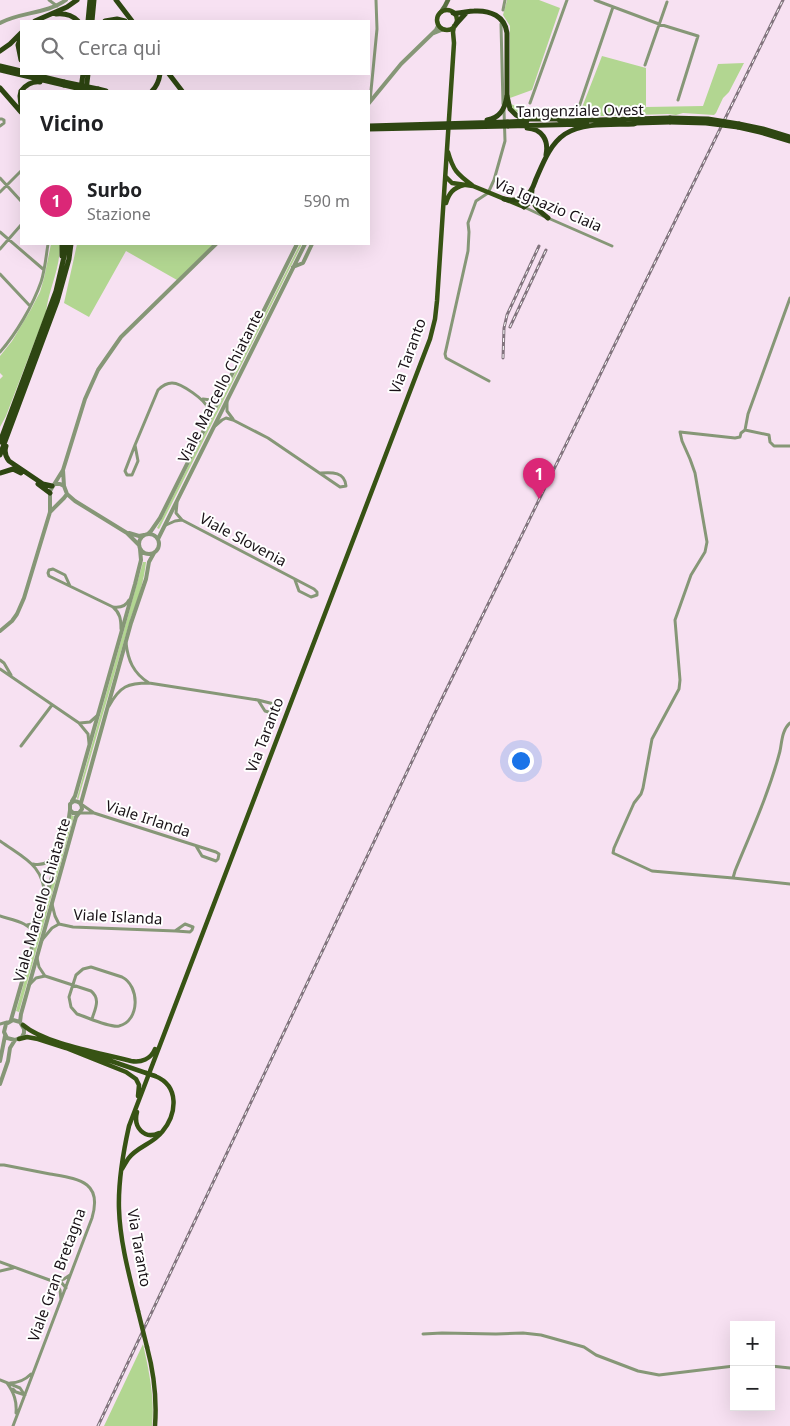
<!DOCTYPE html>
<html lang="it">
<meta charset="utf-8">
<style>
body{margin:0;font-family:"Noto Sans",sans-serif;background:#f2f2f2;color:#202124}
.controls{position:absolute;right:15px;bottom:15px;display:grid;overflow:hidden;border-radius:0px;box-shadow:0 5px 20px #0002}
.controls button{width:45px;height:45px;display:grid;place-items:center;padding:0;border:0;border-bottom:1px solid #e0e0e0;background:#fff;color:#202124;font:25px sans-serif}
.you{position:absolute;left:520px;top:760px;width:18px;height:18px;margin:-12px;border:4px solid #fff;border-radius:50%;background:#1a73e8;box-shadow:0 0 0 8px #1a73e833}
.badge{display:grid;place-items:center;width:32px;height:32px;border-radius:50%;background:#db2777;color:#fff;font-size:16px;font-weight:700}
.pin{position:absolute;translate:-50% -41px;filter:drop-shadow(0 1px 2px #0008)}
.pin::after{content:'';position:absolute;top:26px;width:18px;height:15px;background:inherit;clip-path:polygon(0 0,100% 0,50% 100%)}
.list{margin:0;padding:0;list-style:none}
h2{display:flex;justify-content:space-between;align-items:center;height:65px;margin:0;padding:0 20px;font-size:21px}
h2 small{font-size:16px;font-weight:400;color:#757577}
.list li{display:grid;grid-template-columns:32px 1fr auto;gap:15px;align-items:center;box-sizing:border-box;height:90px;padding:0 20px;border-top:1px solid #e0e0e0}
.list b{display:block;font-size:19px;white-space:nowrap}
.list p{margin:0;font-size:16px;white-space:nowrap;color:#757577}
.list em{font-size:16px;font-style:normal;color:#757577}
.icon{flex:none;width:28px;height:28px;fill:none;stroke:currentColor;stroke-width:2;stroke-linecap:round;stroke-linejoin:round}
.map{position:relative;flex:none;width:790px;height:1426px;overflow:hidden}
.search{position:absolute;background:#fff;box-shadow:0 5px 20px #0002;left:20px;top:20px;width:350px;height:55px;display:flex;align-items:center;gap:12px;box-sizing:border-box;padding:0 18px;border-radius:0px;color:#757577;font-size:19px}
.panel{position:absolute;background:#fff;box-shadow:0 5px 20px #0002;left:20px;top:90px;width:350px;height:155px;border-radius:0px}
.map>svg:first-child{display:block}
</style>
<div class="map">
<svg width="790" height="1426" viewBox="0 0 790 1426">
<rect width="100%" height="100%" fill="#f7e1f2"/>
<!-- green -->
<path fill="#b2d691" d="M 507,0 L 539,0 L 560,8 L 532,90 L 510,98 L 510,26 L 503,15 Z
M 602,56 L 646,68 L 646,107 L 703,106 L 718,64 L 744,63 L 729,92 L 723,98 L 716,113 L 714,115 L 683,113 L 676,115 L 668,114 L 571,117 L 559,115 L 521,115 L 513,109 L 511,104 L 524,110 L 581,110 Z
M 51,244 L 60,244 C 60,270 49,288 46,312 L 6,416 L 0,427 L 0,379 L 3,376 L 0,373 L 0,356 L 12,341 L 30,311 L 40,292 L 44,278 Z
M 77,244 L 214,244 L 177,280 L 126,251 L 89,317 L 64,303 L 74,258 Z
M 300,244 L 302,244 L 159,529 L 157,528 Z
M 143,562 L 146,562 C 144,581 138,600 131,617 L 78,800 L 77,798 Z
M 71,815 L 74,816 L 19,1012 L 16,1011 Z
M 143,1344 C 149,1371 155,1398 152,1426 L 104,1426 Z"/>
<g fill="none" stroke-linecap="round" stroke-linejoin="round">
<!-- minor -->
<path stroke="#869777" stroke-width="3" d="M 49,0 L 57,6
M 595,0 L 659,24 L 698,36 L 678,100
M 503,10 L 505,0
M 501,24 L 503,104
M 645,65 L 667,2
M 370,101 L 377,29 L 376,0
M 530,103 L 567,0
M 579,107 L 613,7
M 0,119 L 2,119 L 4,120 L 4,123 L 0,126
M 0,178 L 21,201
M 0,192 L 21,171
M 524,207 L 543,216
M 548,218 L 612,246
M 0,232 L 43,269
M 0,249 L 21,225
M 0,274 L 30,306
M 0,352 C 16,334 33,305 41,282 C 45,270 46,256 48,244
M 489,381 L 446,358 L 445,354 L 468,251 L 469,232 L 468,223 L 476,201 L 488,193 L 494,180 L 505,141 L 504,110
M 203,399 L 211,400 L 223,390
M 227,402 L 227,411 L 233,419
M 215,426 L 222,420 L 226,418 L 233,420 L 268,438 L 340,487 L 346,486 C 345,472 332,472 321,473
M 745,430 L 748,414 L 790,298
M 135,445 L 158,390 C 162,386 166,383 172,383 C 181,383 206,400 208,409 C 209,413 208,418 207,421
M 135,445 L 138,461 L 132,475 L 127,475 L 125,471 Z
M 790,446 L 774,446 L 770,442 L 769,435 L 745,430 L 741,433 L 740,437 L 735,438 L 680,432 L 682,441 L 690,459 L 695,473 L 707,542 L 705,552 L 691,575 L 675,620 L 680,680 L 679,689 L 652,739 L 643,788 L 641,794 L 634,803 L 614,848 L 613,853 L 652,871 L 733,878 L 790,884
M 182,520 L 314,589 L 317,592 L 317,595 L 311,597 L 299,591 L 295,580
M 166,525 L 175,521 L 182,520 L 176,513 L 177,503
M 70,586 L 65,575 L 53,569 L 49,570 L 48,573 L 49,576 L 113,607 C 120,613 121,619 121,629
M 113,607 C 120,608 126,606 129,600
M 126,643 C 128,660 133,673 149,683
M 0,660 L 4,663 L 11,675
M 0,669 L 79,723 L 88,734 L 89,743
M 109,706 C 120,686 128,683 149,683 L 258,700 L 274,704 L 276,706 L 276,709 L 272,713 L 265,711 L 258,700
M 80,723 L 90,722 L 98,715
M 21,746 L 52,705
M 81,804 L 94,813 L 216,852 L 219,854 L 218,859 L 216,861 L 202,856 L 196,846
M 79,813 L 93,813
M 0,841 C 25,859 44,865 45,898
M 33,864 C 46,867 53,858 60,849
M 733,878 L 735,871 C 751,832 769,793 780,751 C 782,741 782,730 790,723
M 52,904 L 55,916 L 59,924
M 0,916 C 12,920 31,922 34,936
M 27,925 L 36,923 L 39,920
M 42,940 L 52,928 L 59,924 L 73,927 L 176,931 L 190,932 L 192,930 L 193,927 L 185,924 L 175,931
M 37,958 L 39,967 L 45,976 L 91,991 C 101,999 95,1009 92,1019
M 91,967 L 122,977 C 140,986 140,1021 119,1026 C 109,1028 87,1017 77,1014 L 71,1007 L 69,997 L 76,975 L 83,969 Z
M 29,985 L 36,978 L 45,976
M 0,1024 L 7,1022
M 0,1165 L 4,1165 C 19,1168 35,1171 50,1174 C 78,1179 103,1181 92,1218 L 13,1426
M 0,1262 L 55,1282 L 61,1282 L 66,1288
M 0,1271 L 13,1268
M 58,1281 L 64,1279 L 70,1275
M 55,1282 L 60,1290 L 61,1300
M 423,1334 L 442,1333 L 496,1334 L 523,1333 L 541,1335 L 584,1347 L 596,1355 L 638,1371 L 659,1375 L 734,1366
M 771,1366 L 790,1368
M 0,1380 L 20,1388 L 24,1394
M 7,1383 C 14,1393 17,1401 16,1413
M 10,1383 C 19,1383 25,1380 31,1374
M 13,1389 L 16,1392 L 25,1395"/>
<!-- tertiary -->
<path stroke="#869777" stroke-width="4" d="M 0,23 C 20,12 47,14 66,0
M 434,33 L 444,29
M 369,103 L 401,64 L 436,30 L 438,26 L 438,23
M 293,267 L 303,263 L 312,244
M 63,470 L 64,486
M 67,494 L 75,501 L 127,533 L 139,545
M 50,512 L 64,498 L 67,494 L 64,486 L 60,484 L 55,484
M 129,533 L 139,536 L 144,535
M139 544a10 10 0 1 1 20 0a10 10 0 1 1-20 0Z
M 148,534 L 151,531 L 160,518 L 297,244
M 158,539 L 305,244
M 0,631 L 12,621 L 17,614 L 24,598 L 50,512 L 50,491 L 63,470 L 85,399 L 98,370 L 121,337 L 216,244
M 72,801 L 75,796 L 135,584 L 141,560 L 140,549
M 81,803 L 131,623 L 146,579 L 149,562 L 154,553
M 11,1020 L 69,817 L 70,810
M 20,1022 L 13,1020 L 6,1024 L 4,1032 L 7,1038 L 15,1040 L 22,1037 L 24,1033 L 24,1029 L 20,1022 L 21,1014 L 76,817 L 82,809 C 82,804 79,801 74,801 L 70,804 L 70,810 L 73,813 L 78,813
M 0,1061 L 5,1036
M 0,1084 L 8,1061 L 10,1048 L 15,1040"/>
<!-- secondary -->
<path stroke="#577040" stroke-width="4.5" d="M 441,12 L 445,6 L 448,0"/>
<!-- primary -->
<path stroke="#375314" stroke-width="4.5" d="M437 20a10 10 0 1 1 20 0a10 10 0 1 1-20 0Z
M 448,152 C 453,170 457,174 472,185
M 446,177 L 452,183 L 473,186 L 524,207
M 446,203 C 449,193 453,188 464,185
M 23,1025 C 45,1044 101,1053 131,1061 C 141,1063 151,1059 155,1049
M 19,1039 L 27,1037 L 38,1039 L 66,1048 L 126,1072 L 136,1079 L 139,1085 L 138,1096
M 79,1050 L 146,1073
M 137,1112 C 133,1127 144,1140 159,1133
M 122,1169 C 124,1166 126,1162 128,1159 C 136,1147 153,1144 162,1132 C 177,1114 180,1086 155,1076
M 138,1311 C 130,1278 120,1243 119,1209 C 118,1181 123,1153 129,1126 L 430,339 L 435,319 L 437,301 L 454,43 L 453,32 L 454,26
M 147,1347 C 154,1373 157,1399 155,1426"/>
<!-- trunk -->
<path stroke="#2e4612" stroke-width="5" d="M 116,0 L 132,21
M 453,13 C 461,14 467,11 474,11 C 490,10 505,16 507,33 L 507,96 L 510,109 L 516,115 L 524,119 L 557,119 L 562,121
M 56,14 C 65,13 72,15 78,21
M 35,21 L 67,7 L 77,0
M 88,21 L 90,0
M 92,21 L 94,0
M 105,21 L 117,19 L 125,21
M 456,24 L 466,13
M 21,37 L 18,45 L 21,60
M 0,51 L 10,44 L 21,33
M 0,66 L 21,71
M 0,70 L 64,85
M 31,74 L 64,82
M 169,74 L 182,91
M 0,88 L 21,112
M 81,88 L 83,74
M 98,89 L 106,91
M 21,91 C 26,85 32,81 40,82
M 21,91 L 20,96 L 21,106
M 86,91 L 88,74
M 152,91 C 157,86 159,81 160,74
M 561,121 L 670,118
M 507,122 L 527,121
M 636,123 L 670,122
M 739,124 L 763,129 L 790,137
M 508,126 L 587,124
M 738,127 L 760,132 L 790,141
M 527,128 C 542,129 549,140 546,155
M 532,190 C 530,203 538,210 548,218
M 504,199 C 513,201 523,201 529,193 C 533,189 534,184 536,179 C 543,163 550,144 565,134 C 584,122 612,125 634,124 L 637,123
M 524,207 L 529,203 L 531,196
M 62,256 L 62,244
M 0,442 L 56,291 L 67,244
M 6,446 C 4,452 5,456 9,461 L 43,484 L 52,486
M 0,455 L 57,302 L 69,259 L 71,244
M 0,473 L 13,469 L 21,473
M 38,484 L 50,493"/>
<defs>
<path id="rail" d="M 510,327 L 546,250
M 503,358 L 504,328 L 507,315 L 539,246
M 98,1426 L 432,719 L 783,0"/>
</defs>
<!-- rail casing -->
<use href="#rail" stroke="#82747e" stroke-width="3"/>
<!-- rail -->
<use href="#rail" stroke="#fff" stroke-width="1" stroke-dasharray="4" stroke-linecap="butt"/>
<!-- primary-bridge -->
<path stroke="#375314" stroke-width="4.5" d="M 146,1073 L 155,1076
M 138,1311 L 147,1347"/>
<!-- trunk-bridge -->
<path stroke="#2e4612" stroke-width="5" d="M 64,82 L 98,89
M 64,85 L 90,91
M 670,118 L 708,119 L 739,124
M 487,120 C 500,118 505,109 507,96
M 670,122 L 706,123 L 738,127
M 369,126 L 507,122
M 369,129 L 508,126"/>
</g>
<g text-anchor="middle" stroke-width="4" stroke-linejoin="round" paint-order="stroke">
<!-- street labels -->
<g font-size="15" fill="#191217" stroke="#fff">
<text transform="translate(580 111) rotate(-1)" y="5">Tangenziale Ovest</text>
<text transform="translate(548 205) rotate(23)" y="5">Via Ignazio Ciaia</text>
<text transform="translate(408 356) rotate(-70)" y="5">Via Taranto</text>
<text transform="translate(221 386) rotate(-63)" y="5">Viale Marcello Chiatante</text>
<text transform="translate(243 540) rotate(28)" y="5">Viale Slovenia</text>
<text transform="translate(265 735) rotate(-69)" y="5">Via Taranto</text>
<text transform="translate(148 819) rotate(18)" y="5">Viale Irlanda</text>
<text transform="translate(42 900) rotate(-74)" y="5">Viale Marcello Chiatante</text>
<text transform="translate(118 917) rotate(3)" y="5">Viale Islanda</text>
<text transform="translate(139 1248) rotate(80)" y="5">Via Taranto</text>
<text transform="translate(57 1275) rotate(-70)" y="5">Viale Gran Bretagna</text>
</g>
</g>
</svg>
<div class="controls">
<button>+</button>
<button>−</button>
</div>
<div class="you"></div>
<div class="pin badge" style="left:539px;top:499px">1</div>
<div class="search"><svg class="icon" aria-label="search" viewBox="0 0 24 24"><circle cx="10" cy="10" r="6"/><path d="M15 15l6 6"/></svg>Cerca qui</div>
<section class="panel">
<h2>Vicino<small></small></h2>
<ul class="list">
<li><span class="badge">1</span><div><b>Surbo</b><p>Stazione</p></div><em>590 m</em></li>
</ul>
</section>
</div>
